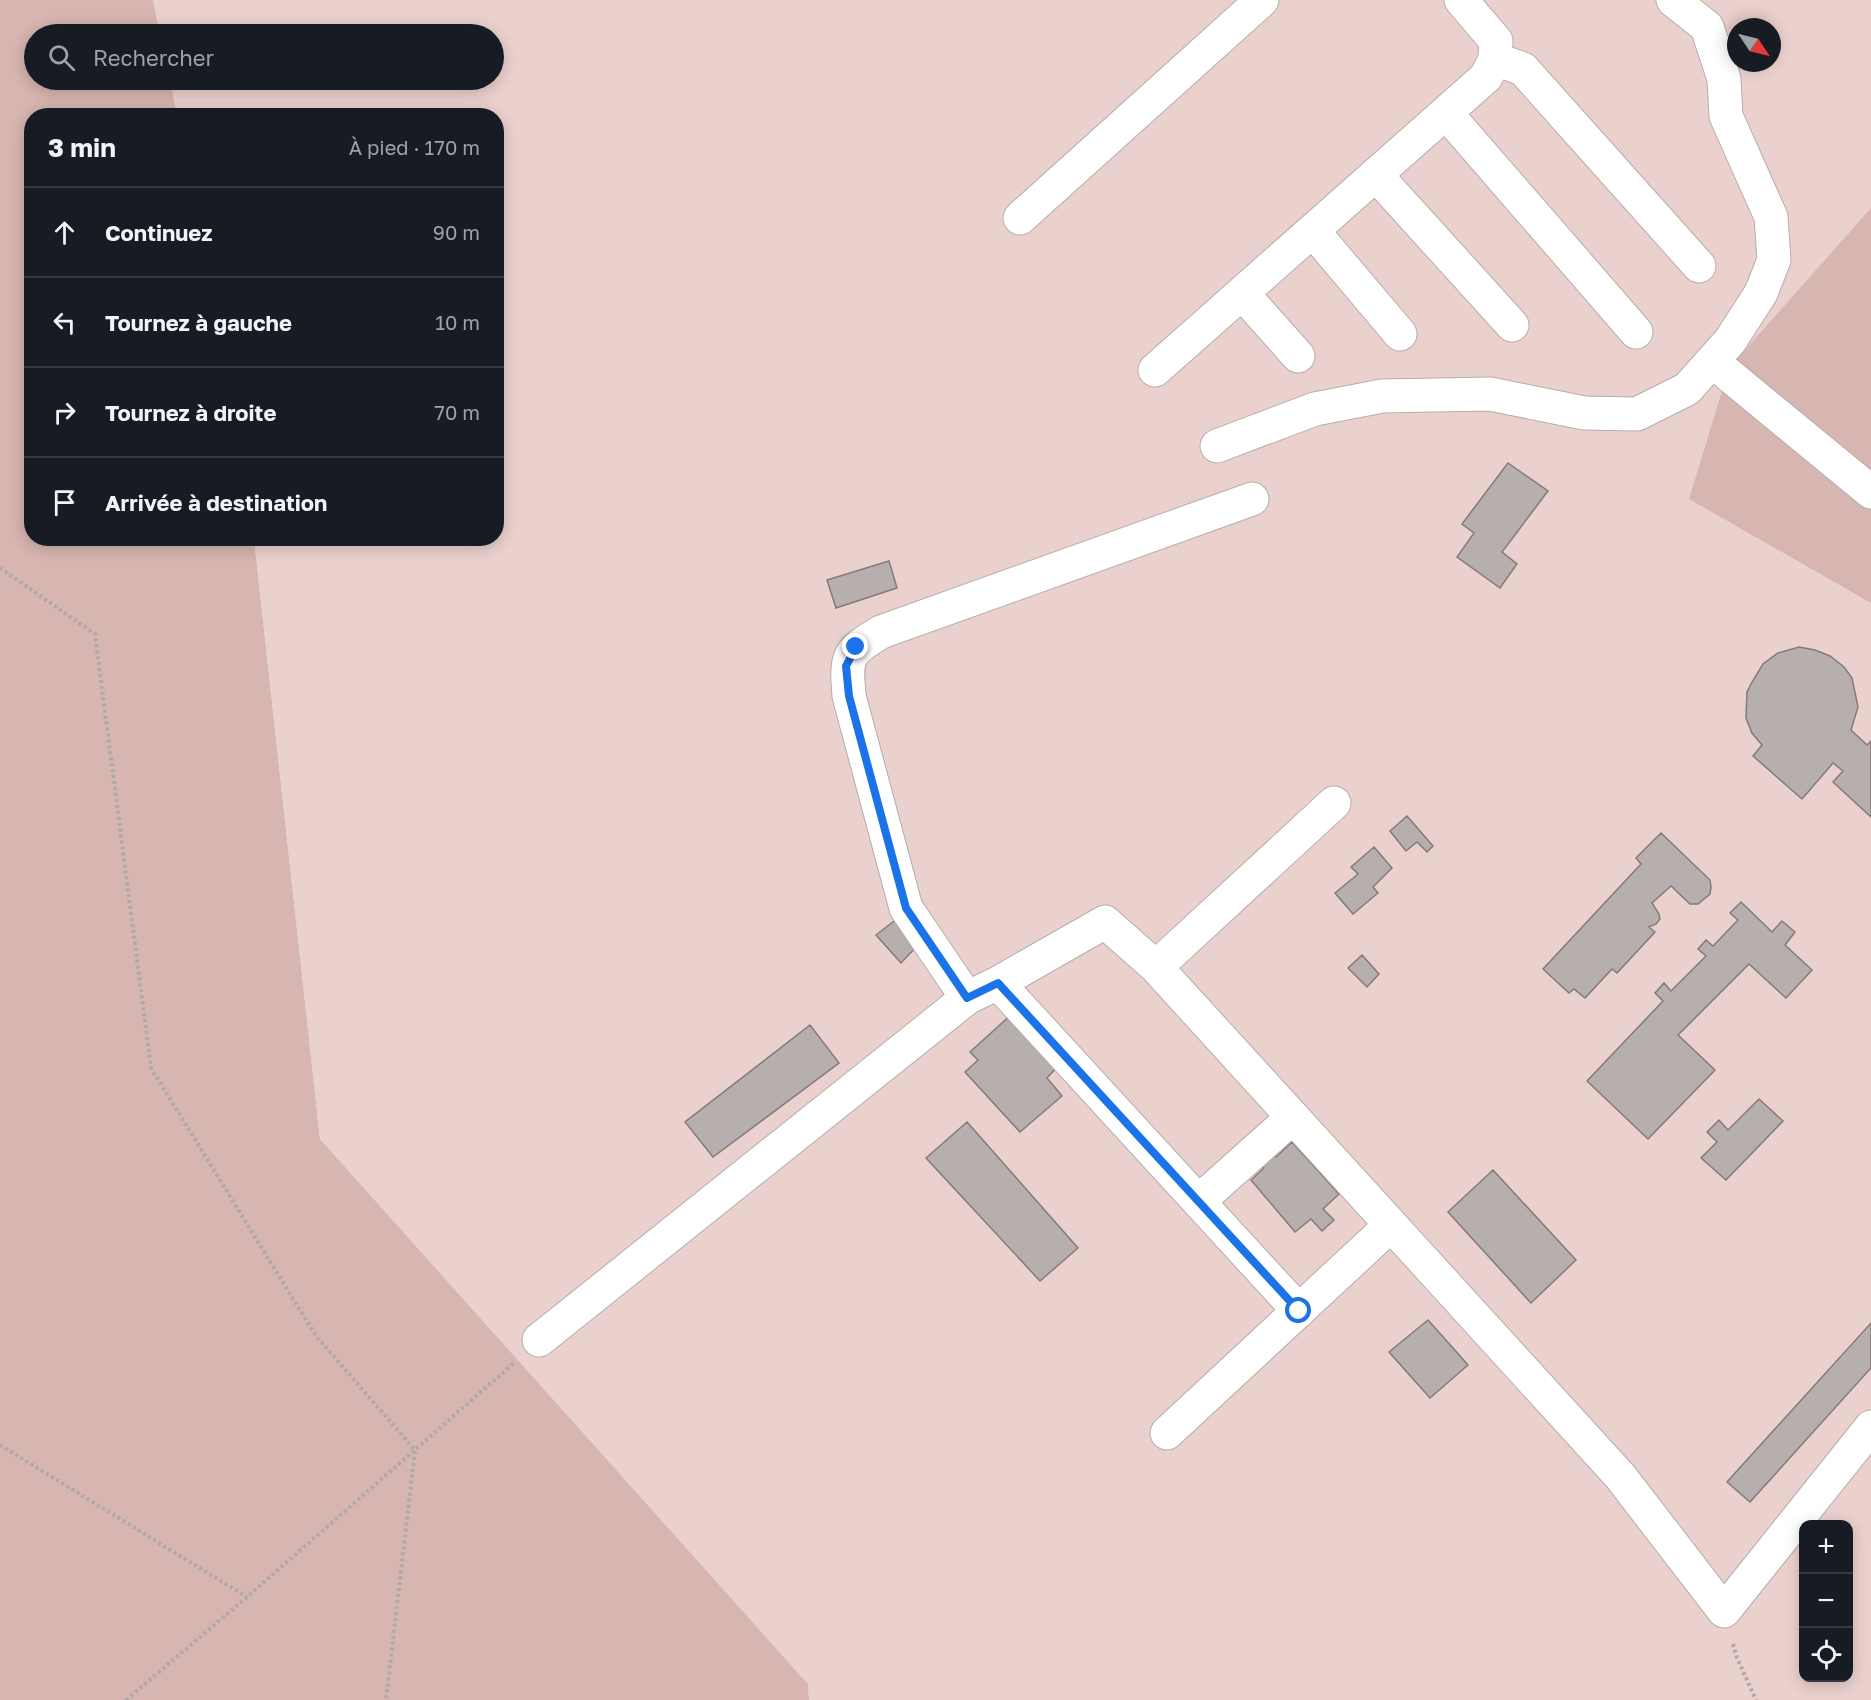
<!DOCTYPE html>
<html lang="fr">
<meta charset="utf-8">
<style>
body{margin:0;font-family:"Golos Text",sans-serif;background:#242831;color:#f1f3f6}
.controls{position:absolute;right:18px;bottom:18px;display:grid;overflow:hidden;border-radius:12px;box-shadow:0 3px 15px #0003}
.controls button{width:54px;height:54px;display:grid;place-items:center;padding:0;border:0;border-bottom:2px solid #363941;background:#171b24;color:#f1f3f6;font:30px sans-serif}
.compass{position:absolute;left:1727px;top:18px;width:54px;height:54px;border-radius:50%;background:#171b24;box-shadow:0 3px 15px #0003;rotate:125deg}
.stop{position:absolute;width:18px;height:18px;margin:-14px;border:4px solid #1a73e8;border-radius:50%;background:#fff}
.stop.end{background:#1a73e8;border-color:#fff;box-shadow:0 2px 6px #0008}
.list{margin:0;padding:0;list-style:none}
h2{display:flex;justify-content:space-between;align-items:center;height:78px;margin:0;padding:0 24px;font-size:26px}
h2 small{font-size:20px;font-weight:400;color:#9ea1a6}
.list li{display:grid;grid-template-columns:39px 1fr auto;gap:18px;align-items:center;box-sizing:border-box;height:90px;padding:0 24px;border-top:2px solid #363941}
.list b{display:block;font-size:22px;white-space:nowrap}
.list em{font-size:20px;font-style:normal;color:#9ea1a6}
.icon{flex:none;width:33px;height:33px;fill:none;stroke:currentColor;stroke-width:2;stroke-linecap:round;stroke-linejoin:round}
.map{position:relative;flex:none;width:1871px;height:1700px;overflow:hidden}
.search{position:absolute;background:#171b24;box-shadow:0 3px 15px #0003;left:24px;top:24px;width:480px;height:66px;display:flex;align-items:center;gap:15px;box-sizing:border-box;padding:0 21px;border-radius:33px;color:#9ea1a6;font-size:22px}
.panel{position:absolute;background:#171b24;box-shadow:0 3px 15px #0003;left:24px;top:108px;width:480px;height:438px;border-radius:24px}
.map>svg:first-child{display:block}
</style>
<div class="map">
<svg width="1871" height="1700" viewBox="0 0 1871 1700">
<rect width="100%" height="100%" fill="#f8f0ee"/>
<!-- green -->
<path fill="#ebd1cd" fill-rule="evenodd" d="M 153,0 L 1871,0 L 1871,1700 L 809,1700 L 808,1684 L 320,1139 L 254,539 L 496,538 L 496,116 L 177,115 L 170,80 L 494,80 L 494,34 L 160,34 ZM 1736,27 L 1772,27 L 1772,63 L 1736,63 ZM 1804,1524 L 1848,1524 L 1848,1678 L 1804,1678 Z"/>
<!-- forest -->
<path fill="#d7b5b0" d="M 0,0 L 153,0 L 160,34 L 34,34 L 34,80 L 170,80 L 177,115 L 32,116 L 32,538 L 254,539 L 320,1139 L 808,1684 L 809,1700 L 0,1700 Z
M 1871,208 L 1871,603 L 1689,499 L 1729,368 Z"/>
<!-- building -->
<path fill="#b7afae" stroke="#827b7a" stroke-width="1.5" d="M 1508,463 L 1548,491 L 1502,552 L 1517,564 L 1500,588 L 1457,557 L 1474,533 L 1462,524 Z
M 889,561 L 897,588 L 836,608 L 827,580 Z
M 1799,647 L 1815,650 L 1830,656 L 1844,667 L 1852,678 L 1858,707 L 1851,730 L 1867,745 L 1871,741 L 1871,817 L 1833,782 L 1843,771 L 1833,763 L 1802,799 L 1753,756 L 1762,745 L 1752,733 L 1746,718 L 1747,692 L 1752,682 L 1763,664 L 1778,653 Z
M 1407,816 L 1433,846 L 1427,852 L 1417,842 L 1406,851 L 1390,831 Z
M 1661,833 L 1710,880 L 1711,887 L 1710,894 L 1698,904 L 1690,904 L 1671,886 L 1652,903 L 1659,914 L 1660,919 L 1656,924 L 1649,927 L 1655,932 L 1617,973 L 1612,969 L 1585,998 L 1574,989 L 1569,993 L 1543,969 L 1641,864 L 1636,858 Z
M 1374,847 L 1392,868 L 1373,887 L 1378,893 L 1353,914 L 1335,893 L 1358,874 L 1351,867 Z
M 1741,902 L 1772,932 L 1782,921 L 1795,932 L 1785,945 L 1812,970 L 1786,998 L 1749,964 L 1678,1035 L 1715,1070 L 1648,1139 L 1587,1081 L 1663,1001 L 1655,993 L 1664,983 L 1671,991 L 1706,956 L 1698,949 L 1706,940 L 1713,946 L 1738,920 L 1730,913 Z
M 898,918 L 920,943 L 901,963 L 876,935 Z
M 1362,955 L 1379,974 L 1367,987 L 1348,968 Z
M 1013,1013 L 1058,1066 L 1047,1078 L 1062,1096 L 1020,1132 L 965,1072 L 978,1060 L 970,1052 Z
M 810,1025 L 839,1063 L 713,1157 L 685,1122 Z
M 1759,1099 L 1783,1121 L 1726,1180 L 1701,1158 L 1717,1142 L 1707,1132 L 1719,1120 L 1728,1130 Z
M 967,1122 L 1078,1248 L 1040,1281 L 926,1158 Z
M 1292,1142 L 1339,1194 L 1323,1209 L 1334,1220 L 1322,1231 L 1311,1219 L 1295,1232 L 1251,1180 L 1264,1168 L 1255,1155 L 1266,1145 L 1276,1157 Z
M 1493,1170 L 1576,1260 L 1531,1303 L 1448,1212 Z
M 1428,1320 L 1468,1365 L 1430,1398 L 1389,1352 Z
M 1871,1323 L 1871,1368 L 1750,1502 L 1727,1482 Z"/>
<g fill="none" stroke-linecap="round" stroke-linejoin="round">
<defs>
<path id="minor" d="M 1495,59 L 1523,69 L 1699,266
M 1446,113 L 1636,332
M 1376,175 L 1512,325
M 1020,218 L 1262,0
M 1313,231 L 1400,334
M 1242,293 L 1298,356
M 1712,361 L 1871,492
M 1155,370 L 1486,77 L 1495,59 L 1496,41 L 1461,0
M 1217,446 L 1315,409 L 1382,396 L 1490,394 L 1584,413 L 1637,414 L 1687,389 L 1730,341 L 1761,293 L 1774,260 L 1771,217 L 1726,116 L 1724,79 L 1707,27 L 1673,0
M 1334,803 L 1156,967 L 1620,1476 L 1724,1611 L 1871,1427
M 998,983 L 1299,1311
M 967,998 L 906,908 L 849,696 C 846,656 846,653 881,632 L 1252,499
M 1199,1201 L 1293,1117
M 539,1340 L 967,998 L 998,983 L 1105,922 L 1156,967
M 1167,1433 L 1391,1225"/>
</defs>
<!-- minor casing -->
<use href="#minor" stroke="#b5adac" stroke-width="35"/>
<!-- path -->
<path stroke="#afa9a7" stroke-width="4" stroke-dasharray="3 3" stroke-linecap="butt" d="M 0,568 L 95,634 L 151,1068 L 316,1336 L 415,1450 L 386,1700
M 0,1445 L 247,1597
M 1733,1644 L 1737,1658 L 1756,1700
M 126,1700 L 247,1597 L 514,1363"/>
<!-- minor -->
<use href="#minor" stroke="#fff" stroke-width="33"/>
</g>
<g fill="none" stroke-linecap="round" stroke-linejoin="round">
<!-- route -->
<path stroke="#1a73e8" stroke-width="8" d="M 856,647 L 846,666 L 849,696 L 906,908 L 967,998 L 998,983 L 1299,1311"/>
</g>
</svg>
<div class="controls">
<button>+</button>
<button>−</button>
<button><svg class="icon" aria-label="locate" viewBox="0 0 24 24"><circle cx="12" cy="12" r="6"/><path d="M12 2v4M12 18v4M2 12h4M18 12h4"/></svg></button>
</div>
<svg class="compass" viewBox="-18 -18 36 36"><path d="M0-13l5 13h-10z" fill="#e53935"/><path d="M0 13l5-13h-10z" fill="#9ea1a6"/></svg>
<div class="stop" style="left:1299px;top:1311px"></div>
<div class="stop end" style="left:856px;top:647px"></div>
<div class="search"><svg class="icon" aria-label="search" viewBox="0 0 24 24"><circle cx="10" cy="10" r="6"/><path d="M15 15l6 6"/></svg>Rechercher</div>
<section class="panel">
<h2>3 min<small>À pied · 170 m</small></h2>
<ul class="list">
<li><svg class="icon" aria-label="ahead" viewBox="0 0 24 24"><path d="M12 20V5M6 11l6-6 6 6"/></svg><div><b>Continuez</b></div><em>90 m</em></li>
<li><svg class="icon" aria-label="left" viewBox="0 0 24 24"><path d="M17 20v-9H6M10 6l-5 5 5 5"/></svg><div><b>Tournez à gauche</b></div><em>10 m</em></li>
<li><svg class="icon" aria-label="right" viewBox="0 0 24 24"><path d="M7 20v-9h11M14 6l5 5-5 5"/></svg><div><b>Tournez à droite</b></div><em>70 m</em></li>
<li><svg class="icon" aria-label="arrive" viewBox="0 0 24 24"><path d="M6 21V4h12l-3 4 3 4H6"/></svg><div><b>Arrivée à destination</b></div></li>
</ul>
</section>
</div>
